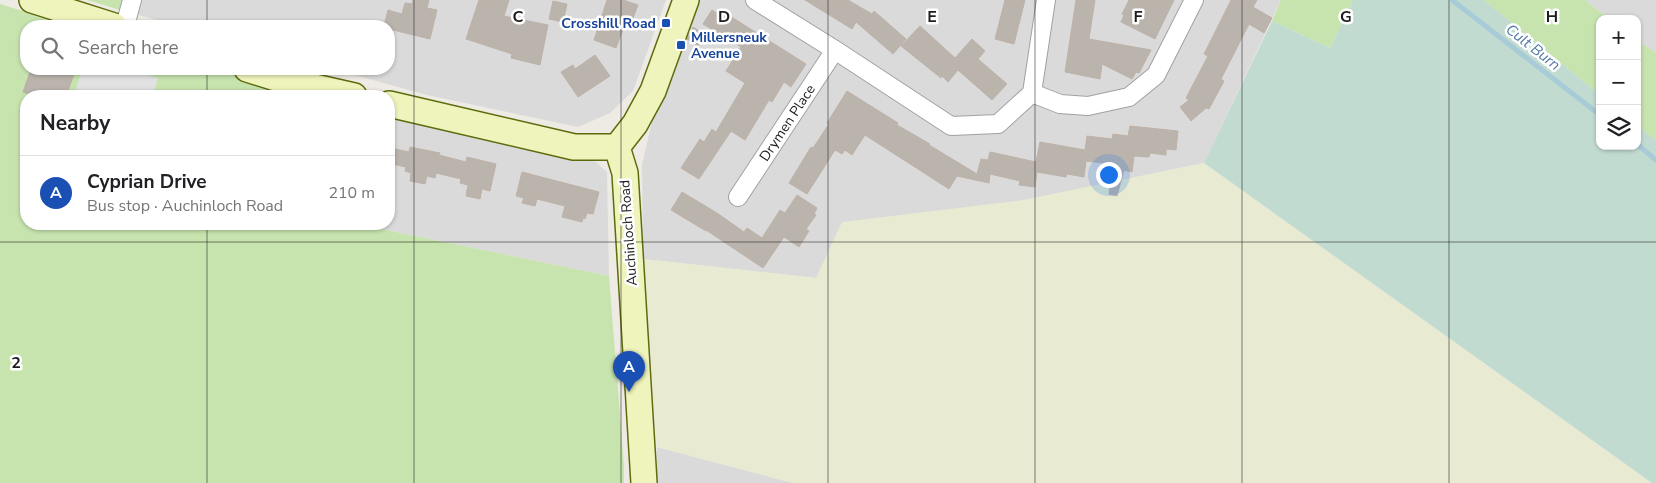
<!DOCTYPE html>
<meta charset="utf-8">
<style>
body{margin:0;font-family:"Nunito Sans",sans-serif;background:#f6f6f6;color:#202124}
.controls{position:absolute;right:15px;top:15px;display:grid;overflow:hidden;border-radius:10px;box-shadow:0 1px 4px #0004}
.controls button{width:45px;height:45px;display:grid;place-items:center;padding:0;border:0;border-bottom:1px solid #e0e0e0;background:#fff;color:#202124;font:25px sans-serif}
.you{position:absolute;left:1108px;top:174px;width:18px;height:18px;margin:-12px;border:4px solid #fff;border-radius:50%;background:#1a73e8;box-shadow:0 0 0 8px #1a73e833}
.badge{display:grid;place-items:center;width:32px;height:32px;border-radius:50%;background:#bb1610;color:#fff;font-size:16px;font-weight:700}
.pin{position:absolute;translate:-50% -41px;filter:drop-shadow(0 1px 2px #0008)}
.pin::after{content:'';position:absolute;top:26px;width:18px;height:15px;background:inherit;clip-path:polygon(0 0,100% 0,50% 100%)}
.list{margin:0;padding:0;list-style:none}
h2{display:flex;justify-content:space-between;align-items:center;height:65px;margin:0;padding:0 20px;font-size:21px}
h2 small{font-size:16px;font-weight:400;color:#757577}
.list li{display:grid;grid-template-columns:32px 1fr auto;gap:15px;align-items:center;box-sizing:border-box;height:75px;padding:0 20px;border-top:1px solid #e0e0e0}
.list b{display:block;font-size:19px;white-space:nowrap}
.list p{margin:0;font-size:16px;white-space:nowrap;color:#757577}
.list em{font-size:16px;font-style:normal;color:#757577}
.icon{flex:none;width:28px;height:28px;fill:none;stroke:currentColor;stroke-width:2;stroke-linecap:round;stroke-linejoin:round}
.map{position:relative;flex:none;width:1656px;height:483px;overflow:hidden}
.search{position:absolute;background:#fff;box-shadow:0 1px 4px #0004;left:20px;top:20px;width:375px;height:55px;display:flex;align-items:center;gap:12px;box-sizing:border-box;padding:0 18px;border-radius:20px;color:#757577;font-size:19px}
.panel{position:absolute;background:#fff;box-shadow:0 1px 4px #0004;left:20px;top:90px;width:375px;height:140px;border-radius:20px}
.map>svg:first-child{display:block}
</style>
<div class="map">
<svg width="1656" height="483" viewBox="0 0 1656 483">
<rect width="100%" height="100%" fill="#eeebe4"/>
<!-- residential -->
<path fill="#dbdada" d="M 124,0 L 666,0 L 633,91 L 610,113 L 578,127 L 427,95 L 333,69 L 389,69 L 389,26 L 179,26 L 120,10 Z
M 696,0 L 1281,0 L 1204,163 L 1025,200 L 816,278 L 643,259 L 642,165 L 653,117 Z
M 1585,0 L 1656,0 L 1656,53 L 1637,40 L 1637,19 L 1609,19 Z
M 389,114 L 596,162 L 607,172 L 609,276 L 357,224 L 389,224 Z
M 657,447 L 793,483 L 656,483 Z"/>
<!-- farmland -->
<path fill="#e8ebd1" d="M 1204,163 L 1652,483 L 793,483 L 657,447 L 643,259 L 816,278 L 842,222 L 1024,200 Z"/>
<!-- grass -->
<path fill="#c7e4ae" d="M 87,0 L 124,0 L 120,10 Z
M 1281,0 L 1353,0 L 1330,48 L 1272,21 Z
M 1484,0 L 1585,0 L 1609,19 L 1600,19 L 1600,95 Z
M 0,4 L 72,26 L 26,26 L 26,69 L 215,69 L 288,91 L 287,96 L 26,96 L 26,224 L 357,224 L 609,276 L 624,466 L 624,483 L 0,483 Z
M 1637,40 L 1656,53 L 1656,141 L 1637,125 Z"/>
<!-- wetland -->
<path fill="#c2dbd0" d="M 1353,0 L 1484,0 L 1600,95 L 1600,146 L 1637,146 L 1637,125 L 1656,141 L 1656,483 L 1652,483 L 1204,163 L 1272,21 L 1330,48 Z"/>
<!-- parking -->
<path fill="#e1e1e1" d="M 82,69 L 127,69 L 158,78 L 153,96 L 74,96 Z"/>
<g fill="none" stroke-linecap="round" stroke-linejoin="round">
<!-- stream -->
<path stroke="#a8cbd8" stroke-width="5" d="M 1452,0 L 1600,115
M 1637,144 L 1656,160"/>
</g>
<!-- building -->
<path fill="#bab4ad" stroke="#beb2a8" d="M 413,0 L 429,0 L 427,8 L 437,10 L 430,39 L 389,29 L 389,26 L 384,26 L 388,10 L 402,14 L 405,3 L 412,4 Z
M 479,0 L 509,0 L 504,16 L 548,25 L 540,65 L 511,58 L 512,54 L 466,39 Z
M 607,0 L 623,0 L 638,5 L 631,23 L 626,21 L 616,48 L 594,40 Z
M 805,0 L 848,0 L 872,14 L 874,11 L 906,39 L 893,54 L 856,22 L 852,29 Z
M 1005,0 L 1025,0 L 1014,44 L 995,39 Z
M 1076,0 L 1095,0 L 1089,39 L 1151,50 L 1139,73 L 1136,72 L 1132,79 L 1102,64 L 1100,79 L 1065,72 Z
M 1129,0 L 1174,0 L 1155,39 L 1121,22 L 1124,15 L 1122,14 Z
M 1231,0 L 1257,0 L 1253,7 L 1272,18 L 1264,33 L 1249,24 L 1221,79 L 1224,81 L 1209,109 L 1206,108 L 1191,121 L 1180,107 L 1189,100 L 1186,98 L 1208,56 L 1204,54 Z
M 553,1 L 567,4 L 563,22 L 549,19 Z
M 712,10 L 720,15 L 722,11 L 806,64 L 791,87 L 784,82 L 772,102 L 769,100 L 745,140 L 731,131 L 699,179 L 681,168 L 700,139 L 704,142 L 712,129 L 716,132 L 745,83 L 726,71 L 741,47 L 703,24 Z
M 920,26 L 955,58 L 972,39 L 985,51 L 978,59 L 1007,84 L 992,100 L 958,70 L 948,82 L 942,76 L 941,78 L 901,46 Z
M 693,27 L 705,35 L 698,46 L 687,39 Z
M 595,55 L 610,76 L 578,97 L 561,72 L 573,65 L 575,69 Z
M 31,69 L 76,69 L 66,96 L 35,96 L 23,92 Z
M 847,91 L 898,123 L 897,125 L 930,144 L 929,145 L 977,174 L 981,159 L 988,160 L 990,152 L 1036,162 L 1040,142 L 1085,150 L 1087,136 L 1112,139 L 1113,134 L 1128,136 L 1130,126 L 1178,131 L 1176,150 L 1166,149 L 1166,155 L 1150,153 L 1149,157 L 1134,156 L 1132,172 L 1124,170 L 1117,196 L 1109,194 L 1113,164 L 1086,161 L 1084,177 L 1067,174 L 1066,177 L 1037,172 L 1035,187 L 1019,185 L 1020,181 L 990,174 L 989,183 L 957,176 L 949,189 L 865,135 L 852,155 L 845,150 L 842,154 L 835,150 L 807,194 L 789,183 L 811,147 L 813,148 L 829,124 L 827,123 Z
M 410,147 L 440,153 L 439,155 L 466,162 L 467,157 L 496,164 L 490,191 L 482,189 L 480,199 L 466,196 L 468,185 L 460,183 L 461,179 L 436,173 L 435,178 L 427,176 L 425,184 L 410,181 L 411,173 L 405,171 L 406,167 L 392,164 L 395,149 L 409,152 Z
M 522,172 L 599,192 L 593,214 L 587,213 L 585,219 L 583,218 L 582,222 L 562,217 L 565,206 L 537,199 L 535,206 L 522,203 L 524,198 L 516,196 Z
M 682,192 L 717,213 L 744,232 L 747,228 L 762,238 L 780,210 L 785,213 L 797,195 L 817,208 L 814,214 L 816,215 L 806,229 L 809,231 L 799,247 L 784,237 L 763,268 L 706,230 L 706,231 L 671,210 Z"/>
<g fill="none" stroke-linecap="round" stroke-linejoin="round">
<defs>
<g id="street">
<path d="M 755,0 L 835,50 L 951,126 L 998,124 L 1032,93 L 1046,0"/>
<path d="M 125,26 L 132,0"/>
<path d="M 1032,93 L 1060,104 L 1088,106 L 1129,97 L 1156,75 L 1194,0"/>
<path id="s1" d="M 738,197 L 835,50"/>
</g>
<path id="secondary" d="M 32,0 L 114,26
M 247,69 L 279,79 L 354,96
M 389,104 L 574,147 L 617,147
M 644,483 L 625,173 L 617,147 L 635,124 L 653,91 L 686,0"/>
</defs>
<!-- street casing -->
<use href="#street" stroke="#a1a1a1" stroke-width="20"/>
<!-- secondary casing -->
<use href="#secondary" stroke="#5e6b0d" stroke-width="28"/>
<!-- street -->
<use href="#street" stroke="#fff" stroke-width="18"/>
<!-- secondary -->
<use href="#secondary" stroke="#eff4bc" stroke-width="25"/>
</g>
<!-- grid -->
<path fill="none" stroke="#1d1d1d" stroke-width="1" stroke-opacity="0.55" d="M 207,0 L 207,26M 414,0 L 414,483M 621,0 L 621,483M 828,0 L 828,483M 1035,0 L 1035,483M 1242,0 L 1242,483M 1449,0 L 1449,483M 207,69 L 207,96M 207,224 L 207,483M 0,242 L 1656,242"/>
<!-- markers -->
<g fill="#1a4fb4" stroke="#fff" stroke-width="2">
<rect x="661" y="18" width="10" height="10" rx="2.5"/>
<rect x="676" y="40" width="10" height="10" rx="2.5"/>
</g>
<g text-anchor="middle" stroke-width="5" stroke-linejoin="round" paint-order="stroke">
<!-- transit labels -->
<g font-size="14" font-weight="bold" fill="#164399" stroke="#fff" text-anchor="end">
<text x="656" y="28">Crosshill Road</text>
<text x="691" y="42" text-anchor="start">Millersneuk<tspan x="691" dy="16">Avenue</tspan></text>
</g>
<!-- street labels -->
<g font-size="14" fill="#1d1d1d" stroke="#fff">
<text dy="5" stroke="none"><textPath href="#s1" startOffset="89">Drymen Place</textPath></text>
<text transform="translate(628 233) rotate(-94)" y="5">Auchinloch Road</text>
</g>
<!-- water labels -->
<g font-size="15" font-style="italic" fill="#5279a5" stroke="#fff">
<text transform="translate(1533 47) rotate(38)" y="5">Cult Burn</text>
</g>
</g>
<g font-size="16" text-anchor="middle" font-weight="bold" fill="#1d1d1d" stroke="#fff" stroke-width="5" stroke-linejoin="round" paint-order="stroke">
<text x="518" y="22">C</text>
<text x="724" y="22">D</text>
<text x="932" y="22">E</text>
<text x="1138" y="22">F</text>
<text x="1346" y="22">G</text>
<text x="1552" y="22">H</text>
<text x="16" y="368">2</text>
</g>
</svg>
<div class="controls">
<button>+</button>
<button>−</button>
<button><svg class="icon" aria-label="layers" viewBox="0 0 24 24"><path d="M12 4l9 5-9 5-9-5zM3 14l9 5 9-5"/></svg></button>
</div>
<div class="you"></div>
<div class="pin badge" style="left:629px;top:392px;background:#1a4fb4">A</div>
<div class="search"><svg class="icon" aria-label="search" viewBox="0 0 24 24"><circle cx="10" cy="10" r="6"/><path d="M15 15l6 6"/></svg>Search here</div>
<section class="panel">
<h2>Nearby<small></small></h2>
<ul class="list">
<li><span class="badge" style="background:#1a4fb4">A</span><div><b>Cyprian Drive</b><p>Bus stop · Auchinloch Road</p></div><em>210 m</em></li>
</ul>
</section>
</div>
